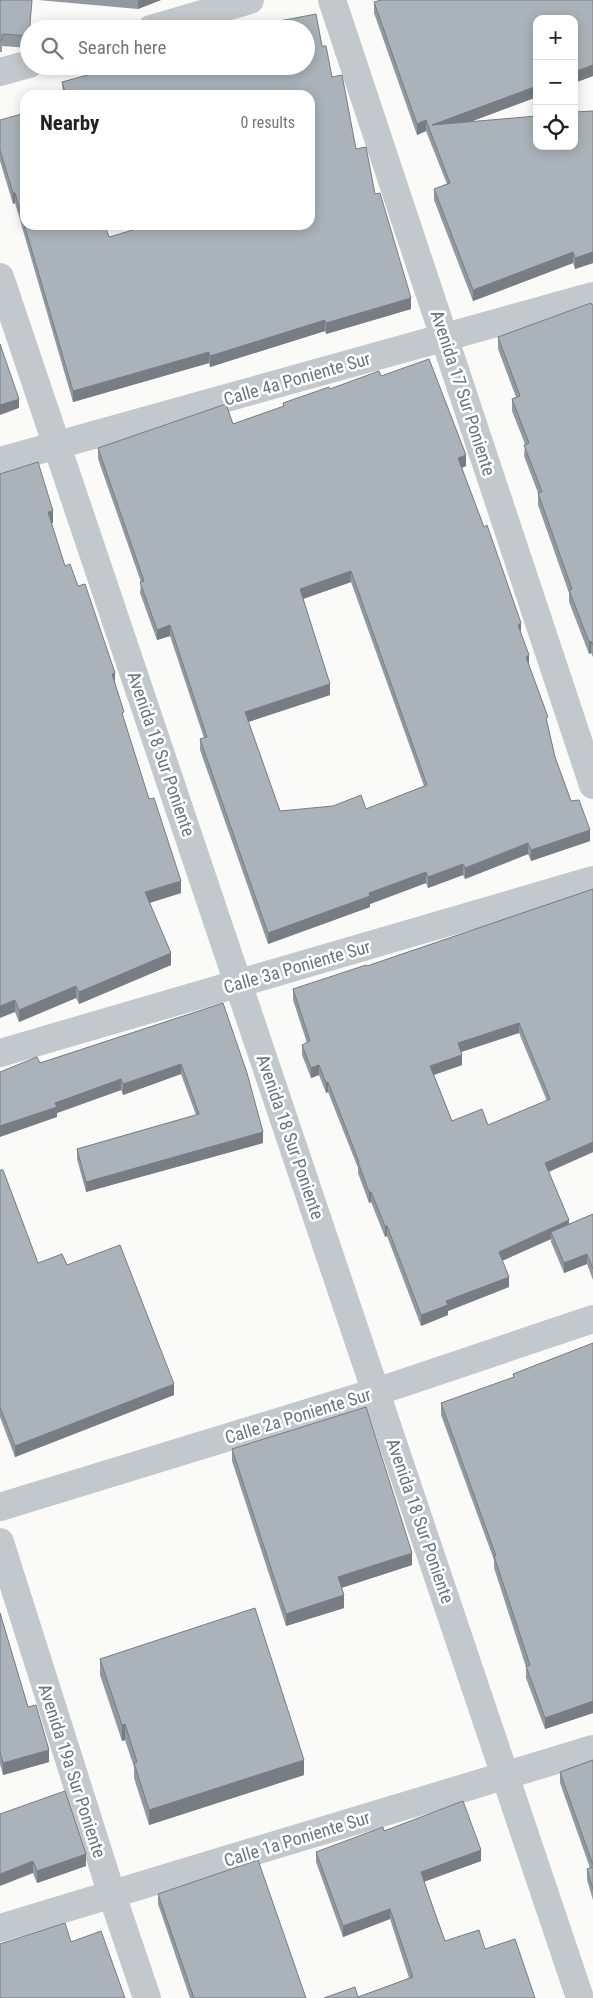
<!DOCTYPE html>
<meta charset="utf-8">
<style>
body{margin:0;font-family:"Roboto Condensed",sans-serif;background:#f6f6f6;color:#222}
.controls{position:absolute;right:15px;top:15px;display:grid;overflow:hidden;border-radius:10px;box-shadow:0 2px 12px #0003}
.controls button{width:45px;height:45px;display:grid;place-items:center;padding:0;border:0;border-bottom:1px solid #e0e0e0;background:#fff;color:#222;font:25px sans-serif}
.list{margin:0;padding:0;list-style:none}
h2{display:flex;justify-content:space-between;align-items:center;height:65px;margin:0;padding:0 20px;font-size:21px}
h2 small{font-size:16px;font-weight:400;color:#767676}
.icon{flex:none;width:28px;height:28px;fill:none;stroke:currentColor;stroke-width:2;stroke-linecap:round;stroke-linejoin:round}
.map{position:relative;flex:none;width:593px;height:1998px;overflow:hidden}
.search{position:absolute;background:#fff;box-shadow:0 2px 12px #0003;left:20px;top:20px;width:295px;height:55px;display:flex;align-items:center;gap:12px;box-sizing:border-box;padding:0 18px;border-radius:28px;color:#767676;font-size:19px}
.panel{position:absolute;background:#fff;box-shadow:0 2px 12px #0003;left:20px;top:90px;width:295px;height:140px;border-radius:15px}
.map>svg:first-child{display:block}
</style>
<div class="map">
<svg width="593" height="1998" viewBox="0 0 593 1998">
<rect width="100%" height="100%" fill="#fafaf8"/>
<g fill="none" stroke-linecap="round" stroke-linejoin="round">
<!-- minor -->
<path stroke="#c3c8cc" stroke-width="28" d="M 332,0 L 593,785
M 151,29 L 250,0
M 0,72 L 29,64
M 0,277 L 580,1998
M 0,461 L 593,296
M 0,1053 L 593,880
M 0,1507 L 376,1392 L 593,1319
M 0,1542 L 112,1895 L 147,1998"/>
<!-- tertiary -->
<path stroke="#c3c8cc" stroke-width="28" d="M 0,1928 L 593,1749"/>
</g>
<!-- wall -->
<path fill="#929a9f" fill-rule="evenodd" d="M 0,0 L 29,29 L 29,48 L 2,46 L 2,52 L 0,52 Z
M 38,0 L 161,0 L 138,9 Z
M 593,0 L 593,76 L 574,83 L 574,19 L 537,97 L 470,122 L 593,111 L 593,263 L 575,269 L 573,263 L 473,301 L 434,200 L 434,189 L 447,184 L 426,131 L 417,135 L 374,13 L 374,2 Z
M 322,46 L 332,77 L 356,149 L 375,194 L 411,309 L 326,334 L 325,331 L 210,367 L 209,363 L 73,402 L 15,203 L 13,204 L 0,161 L 0,120 L 109,237 L 310,225 L 310,95 L 63,95 L 62,82 Z
M 593,305 L 593,657 L 591,653 L 589,654 L 569,602 L 569,593 L 538,505 L 538,493 L 524,456 L 525,444 L 512,411 L 512,399 L 516,397 L 498,349 L 498,337 Z
M 381,376 L 466,466 L 462,468 L 521,633 L 529,666 L 548,726 L 555,757 L 571,801 L 590,841 L 531,861 L 528,854 L 465,879 L 463,875 L 428,888 L 426,883 L 370,904 L 370,907 L 268,944 L 200,750 L 200,739 L 204,738 L 170,636 L 157,640 L 140,593 L 141,582 L 98,459 L 98,448 L 233,424 L 283,407 L 283,403 L 330,389 ZM 351,582 L 424,786 L 366,809 L 280,811 L 248,722 L 330,695 L 303,599 Z
M 0,474 L 53,523 L 51,523 L 65,566 L 78,586 L 115,684 L 124,721 L 149,799 L 181,893 L 150,903 L 171,965 L 79,1004 L 76,998 L 19,1022 L 15,1012 Z
M 593,889 L 593,1152 L 549,1172 L 569,1224 L 593,1214 L 593,1280 L 587,1264 L 564,1273 L 551,1242 L 551,1239 L 502,1261 L 509,1287 L 448,1311 L 448,1315 L 421,1326 L 387,1236 L 385,1237 L 371,1202 L 369,1203 L 358,1173 L 358,1168 L 328,1092 L 326,1093 L 319,1075 L 311,1078 L 302,1055 L 302,1045 L 307,1043 L 293,1000 L 293,989 L 367,966 ZM 519,1033 L 547,1101 L 488,1125 L 452,1121 L 434,1075 L 462,1065 L 461,1052 Z
M 223,1003 L 263,1143 L 86,1192 L 77,1159 L 77,1149 L 196,1115 L 181,1074 L 123,1095 L 121,1090 L 57,1113 L 57,1117 L 40,1063 Z
M 0,1170 L 38,1263 L 67,1265 L 174,1395 L 15,1457 L 0,1417 Z
M 593,1343 L 593,1713 L 545,1729 L 526,1678 L 526,1667 L 494,1568 L 494,1560 L 441,1415 L 441,1403 L 513,1378 L 513,1374 Z
M 232,1449 L 412,1565 L 341,1588 L 344,1608 L 286,1626 L 232,1461 Z
M 0,1613 L 28,1707 L 49,1762 L 3,1775 L 0,1764 Z
M 100,1659 L 304,1775 L 149,1825 L 134,1778 L 134,1767 L 125,1740 L 122,1741 L 100,1675 Z
M 593,1760 L 593,1900 L 587,1880 L 587,1869 L 590,1868 L 560,1783 L 560,1772 Z
M 0,1814 L 86,1866 L 37,1883 L 33,1873 Z
M 384,1831 L 481,1861 L 424,1881 L 445,1941 L 485,1949 L 535,1998 L 358,1997 L 409,1978 L 390,1919 L 343,1937 L 316,1862 L 316,1852 Z
M 158,1894 L 306,1998 L 190,1998 L 158,1904 Z"/>
<!-- shaded-wall -->
<path fill="#777d82" d="M 138,0 L 161,0 L 138,9 Z
M 593,65 L 593,76 L 574,83 L 574,72 Z
M 537,86 L 537,97 L 432,136 L 432,125 Z
M 426,120 L 426,131 L 417,135 L 417,124 Z
M 13,193 L 15,193 L 15,203 L 13,204 Z
M 573,252 L 573,263 L 473,301 L 473,290 Z
M 593,252 L 593,263 L 575,269 L 575,258 Z
M 411,298 L 411,309 L 326,334 L 326,323 Z
M 325,320 L 325,331 L 210,367 L 210,356 Z
M 209,352 L 209,363 L 73,402 L 73,391 Z
M 19,399 L 19,408 L 0,415 L 0,405 Z
M 466,455 L 466,466 L 458,469 L 458,458 Z
M 53,511 L 53,523 L 48,524 L 48,512 Z
M 351,571 L 351,582 L 300,600 L 300,589 Z
M 521,623 L 521,634 L 518,625 Z
M 170,625 L 170,636 L 157,640 L 157,630 Z
M 591,641 L 591,653 L 589,654 L 589,642 Z
M 529,655 L 529,666 L 526,657 Z
M 115,673 L 115,685 L 112,674 Z
M 330,684 L 330,695 L 245,723 L 245,712 Z
M 590,830 L 590,841 L 531,861 L 531,850 Z
M 528,843 L 528,854 L 465,879 L 465,868 Z
M 463,864 L 463,875 L 428,888 L 428,877 Z
M 426,872 L 426,883 L 370,904 L 370,907 L 268,944 L 268,933 L 369,893 Z
M 181,881 L 181,893 L 145,904 L 145,892 Z
M 171,953 L 171,965 L 79,1004 L 79,992 Z
M 76,986 L 76,998 L 19,1022 L 19,1010 Z
M 15,1000 L 15,1012 L 0,1018 L 0,1006 Z
M 519,1023 L 519,1033 L 458,1053 L 458,1043 Z
M 462,1055 L 462,1065 L 430,1076 L 430,1066 Z
M 181,1064 L 181,1074 L 123,1095 L 123,1084 Z
M 319,1065 L 319,1075 L 311,1078 L 311,1068 Z
M 121,1079 L 121,1090 L 57,1113 L 57,1117 L 0,1137 L 0,1126 L 55,1103 Z
M 328,1082 L 328,1092 L 326,1093 L 326,1083 Z
M 263,1132 L 263,1143 L 86,1192 L 86,1182 Z
M 593,1142 L 593,1152 L 545,1173 L 545,1163 Z
M 369,1192 L 371,1192 L 371,1202 L 369,1203 Z
M 569,1220 L 569,1231 L 551,1232 L 551,1239 L 499,1262 L 499,1252 Z
M 385,1226 L 387,1226 L 387,1236 L 385,1237 Z
M 587,1254 L 587,1264 L 564,1273 L 564,1263 Z
M 509,1277 L 509,1287 L 448,1311 L 448,1315 L 421,1326 L 421,1315 L 446,1301 Z
M 174,1384 L 174,1395 L 15,1457 L 15,1446 Z
M 412,1553 L 412,1565 L 338,1589 L 338,1577 Z
M 344,1595 L 344,1608 L 286,1626 L 286,1614 Z
M 593,1701 L 593,1713 L 545,1729 L 545,1718 Z
M 125,1724 L 125,1740 L 122,1741 L 122,1725 Z
M 49,1750 L 49,1762 L 3,1775 L 3,1763 Z
M 304,1760 L 304,1775 L 149,1825 L 149,1810 Z
M 481,1850 L 481,1861 L 421,1883 L 421,1872 Z
M 86,1854 L 86,1866 L 37,1883 L 37,1871 Z
M 33,1861 L 33,1873 L 0,1886 L 0,1874 Z
M 390,1909 L 390,1919 L 343,1937 L 343,1926 Z"/>
<!-- building -->
<path fill="#aab3b9" stroke="#777d82" fill-rule="evenodd" d="M 0,0 L 32,0 L 29,36 L 2,34 L 2,40 L 0,40 Z
M 381,0 L 593,0 L 593,65 L 574,72 L 574,19 L 537,19 L 537,86 L 432,125 L 537,116 L 537,146 L 574,146 L 574,112 L 593,111 L 593,252 L 575,258 L 573,252 L 473,290 L 434,189 L 450,183 L 426,120 L 417,124 L 374,2 Z
M 316,14 L 322,46 L 326,46 L 332,77 L 342,75 L 356,149 L 366,147 L 375,194 L 380,193 L 411,298 L 326,323 L 325,320 L 210,356 L 209,352 L 73,391 L 15,193 L 13,193 L 0,150 L 0,120 L 25,113 L 25,225 L 105,225 L 109,237 L 150,225 L 310,225 L 310,95 L 66,95 L 62,82 L 121,66 L 306,66 L 306,29 L 237,29 Z
M 591,303 L 592,305 L 593,305 L 593,645 L 591,641 L 589,642 L 569,590 L 572,589 L 538,493 L 542,492 L 524,445 L 529,443 L 512,399 L 520,396 L 498,337 Z
M 0,344 L 19,399 L 0,405 Z
M 429,359 L 466,455 L 458,458 L 484,527 L 487,525 L 521,623 L 518,625 L 529,655 L 526,657 L 548,717 L 546,718 L 555,757 L 571,801 L 579,800 L 590,830 L 531,850 L 528,843 L 465,868 L 463,864 L 428,877 L 426,872 L 369,893 L 370,896 L 268,933 L 200,739 L 207,737 L 170,625 L 157,630 L 140,582 L 144,581 L 98,448 L 226,404 L 233,424 L 284,406 L 283,403 L 329,387 L 330,389 L 379,371 L 381,376 ZM 351,571 L 427,785 L 366,809 L 361,795 L 333,806 L 280,811 L 245,712 L 330,684 L 300,589 Z
M 38,462 L 53,511 L 48,512 L 65,566 L 70,564 L 78,586 L 85,584 L 115,673 L 112,674 L 124,712 L 122,713 L 149,799 L 154,798 L 181,881 L 145,892 L 171,953 L 79,992 L 76,986 L 19,1010 L 15,1000 L 0,1006 L 0,474 Z
M 593,889 L 593,1142 L 545,1163 L 569,1220 L 499,1252 L 509,1277 L 446,1301 L 448,1305 L 421,1315 L 387,1226 L 385,1226 L 371,1192 L 369,1192 L 358,1162 L 359,1162 L 328,1082 L 326,1083 L 319,1065 L 311,1068 L 302,1045 L 310,1041 L 293,989 L 366,965 L 367,966 ZM 519,1023 L 550,1099 L 488,1125 L 482,1109 L 452,1121 L 430,1066 L 462,1055 L 458,1043 Z
M 223,1003 L 247,1073 L 263,1132 L 86,1182 L 77,1149 L 199,1114 L 181,1064 L 123,1084 L 121,1079 L 55,1103 L 57,1107 L 0,1126 L 0,1072 L 37,1057 L 40,1063 Z
M 0,1170 L 3,1170 L 38,1263 L 62,1254 L 67,1265 L 120,1245 L 174,1384 L 15,1446 L 0,1407 Z
M 593,1214 L 593,1269 L 587,1254 L 564,1263 L 551,1232 Z
M 593,1343 L 593,1701 L 545,1718 L 526,1666 L 530,1665 L 494,1556 L 496,1556 L 441,1403 L 514,1377 L 513,1374 Z
M 366,1407 L 412,1553 L 338,1577 L 344,1595 L 286,1614 L 232,1449 Z
M 255,1608 L 304,1760 L 149,1810 L 134,1763 L 137,1762 L 125,1724 L 122,1725 L 100,1659 Z
M 0,1613 L 28,1707 L 36,1705 L 49,1750 L 3,1763 L 0,1752 Z
M 593,1760 L 593,1865 L 560,1772 Z
M 65,1791 L 86,1854 L 37,1871 L 33,1861 L 0,1874 L 0,1814 Z
M 463,1801 L 481,1850 L 421,1872 L 432,1905 L 445,1941 L 479,1930 L 485,1949 L 515,1939 L 535,1998 L 324,1998 L 355,1987 L 358,1997 L 413,1977 L 390,1909 L 343,1926 L 316,1852 L 383,1827 L 384,1831 Z
M 258,1860 L 306,1998 L 194,1998 L 158,1894 Z
M 593,1867 L 593,1889 L 587,1869 Z
M 65,1923 L 71,1942 L 101,1931 L 125,1998 L 0,1998 L 0,1944 Z"/>
<g text-anchor="middle" stroke-width="5" stroke-linejoin="round" paint-order="stroke">
<!-- street labels -->
<g font-size="18" fill="#657683" stroke="#fff">
<text transform="translate(297 379) rotate(-16)" y="6">Calle 4a Poniente Sur</text>
<text transform="translate(463 393) rotate(72)" y="6">Avenida 17 Sur Poniente</text>
<text transform="translate(161 754) rotate(71)" y="6">Avenida 18 Sur Poniente</text>
<text transform="translate(297 967) rotate(-16)" y="6">Calle 3a Poniente Sur</text>
<text transform="translate(290 1137) rotate(71)" y="6">Avenida 18 Sur Poniente</text>
<text transform="translate(298 1416) rotate(-17)" y="6">Calle 2a Poniente Sur</text>
<text transform="translate(420 1521) rotate(71)" y="6">Avenida 18 Sur Poniente</text>
<text transform="translate(72 1771) rotate(72)" y="6">Avenida 19a Sur Poniente</text>
<text transform="translate(297 1839) rotate(-17)" y="6">Calle 1a Poniente Sur</text>
</g>
</g>
</svg>
<div class="controls">
<button>+</button>
<button>−</button>
<button><svg class="icon" aria-label="locate" viewBox="0 0 24 24"><circle cx="12" cy="12" r="6"/><path d="M12 2v4M12 18v4M2 12h4M18 12h4"/></svg></button>
</div>
<div class="search"><svg class="icon" aria-label="search" viewBox="0 0 24 24"><circle cx="10" cy="10" r="6"/><path d="M15 15l6 6"/></svg>Search here</div>
<section class="panel">
<h2>Nearby<small>0 results</small></h2>
<ul class="list">
</ul>
</section>
</div>
